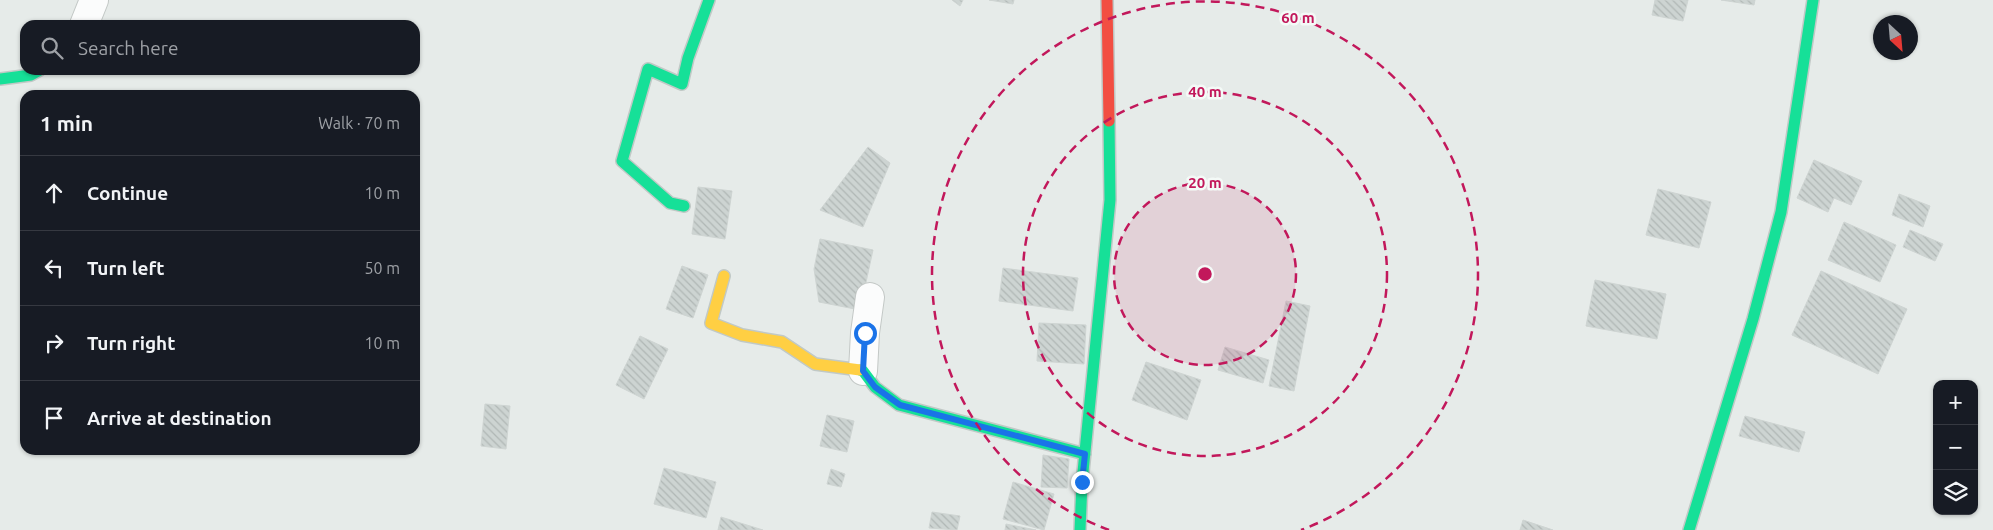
<!DOCTYPE html>
<meta charset="utf-8">
<style>
body{margin:0;font-family:Ubuntu,sans-serif;background:#242831;color:#f1f3f6}
.controls{position:absolute;right:15px;bottom:15px;display:grid;overflow:hidden;border-radius:10px;box-shadow:0 1px 4px #0004}
.controls button{width:45px;height:45px;display:grid;place-items:center;padding:0;border:0;border-bottom:1px solid #363941;background:#171b24;color:#f1f3f6;font:25px sans-serif}
.compass{position:absolute;left:1873px;top:15px;width:45px;height:45px;border-radius:50%;background:#171b24;box-shadow:0 1px 4px #0004;rotate:154deg}
.stop{position:absolute;width:15px;height:15px;margin:-11px;border:4px solid #1a73e8;border-radius:50%;background:#fff}
.stop.end{background:#1a73e8;border-color:#fff;box-shadow:0 1px 5px #0008}
.list{margin:0;padding:0;list-style:none}
h2{display:flex;justify-content:space-between;align-items:center;height:65px;margin:0;padding:0 20px;font-size:21px}
h2 small{font-size:16px;font-weight:400;color:#9ea1a6}
.list li{display:grid;grid-template-columns:32px 1fr auto;gap:15px;align-items:center;box-sizing:border-box;height:75px;padding:0 20px;border-top:1px solid #363941}
.list b{display:block;font-size:19px;white-space:nowrap}
.list em{font-size:16px;font-style:normal;color:#9ea1a6}
.icon{flex:none;width:28px;height:28px;fill:none;stroke:currentColor;stroke-width:2;stroke-linecap:round;stroke-linejoin:round}
.map{position:relative;flex:none;width:1993px;height:530px;overflow:hidden}
.search{position:absolute;background:#171b24;box-shadow:0 1px 4px #0004;left:20px;top:20px;width:400px;height:55px;display:flex;align-items:center;gap:12px;box-sizing:border-box;padding:0 18px;border-radius:15px;color:#9ea1a6;font-size:19px}
.panel{position:absolute;background:#171b24;box-shadow:0 1px 4px #0004;left:20px;top:90px;width:400px;height:365px;border-radius:15px}
.map>svg:first-child{display:block}
</style>
<div class="map">
<svg width="1993" height="530" viewBox="0 0 1993 530">
<defs>
<pattern id="building-back-hatch" width="6" height="6" patternUnits="userSpaceOnUse" patternTransform="scale(1.25)"><rect width="6" height="6" fill="#cdd4d2"/><path d="M-1 5l2 2M0 0l6 6M5-1l2 2" fill="none" stroke="#b0b7b5"/></pattern>
</defs>
<rect width="100%" height="100%" fill="#e6ebe9"/>
<!-- building -->
<path fill="url(#building-back-hatch)" stroke="#ced4d2" d="M 952,0 L 963,0 L 960,6 Z
M 989,0 L 1014,0 L 1013,4 Z
M 1655,0 L 1688,0 L 1683,21 L 1652,15 Z
M 1721,0 L 1755,0 L 1754,5 Z
M 868,147 L 890,163 L 863,227 L 820,210 Z
M 1814,160 L 1862,181 L 1851,205 L 1834,198 L 1828,212 L 1797,198 Z
M 698,187 L 732,191 L 725,239 L 692,234 Z
M 1658,189 L 1711,202 L 1699,248 L 1646,235 Z
M 1899,194 L 1930,206 L 1923,227 L 1892,215 Z
M 1844,222 L 1896,245 L 1880,282 L 1828,260 Z
M 1910,230 L 1943,244 L 1935,261 L 1903,247 Z
M 820,239 L 873,250 L 860,310 L 819,302 L 814,269 Z
M 682,266 L 708,275 L 693,318 L 666,309 Z
M 1003,268 L 1078,278 L 1073,311 L 999,301 Z
M 1821,271 L 1907,309 L 1878,374 L 1792,335 Z
M 1595,280 L 1666,294 L 1657,339 L 1586,326 Z
M 1286,301 L 1310,306 L 1294,391 L 1269,386 Z
M 1039,323 L 1086,325 L 1084,364 L 1037,361 Z
M 640,336 L 668,349 L 644,399 L 616,385 Z
M 1225,347 L 1269,360 L 1263,383 L 1218,370 Z
M 1146,362 L 1201,380 L 1187,420 L 1132,400 Z
M 485,404 L 510,406 L 506,449 L 481,446 Z
M 827,415 L 854,421 L 847,452 L 820,446 Z
M 1745,416 L 1805,432 L 1799,452 L 1739,436 Z
M 1043,455 L 1069,459 L 1067,488 L 1041,487 Z
M 664,468 L 716,482 L 706,518 L 654,504 Z
M 831,469 L 845,474 L 841,487 L 827,484 Z
M 1013,482 L 1054,494 L 1044,530 L 1003,519 Z
M 932,512 L 960,516 L 957,530 L 929,528 Z
M 721,517 L 763,530 L 718,530 Z
M 1523,520 L 1553,530 L 1520,530 Z
M 1006,524 L 1036,530 L 1005,530 Z"/>
<g fill="none" stroke-linecap="round" stroke-linejoin="round">
<defs>
<path id="street" d="M 84,25 L 94,0
M 863,371 L 865,333 L 870,297"/>
<path id="fast" d="M 0,79 L 31,75 L 40,70
M 684,206 L 670,203 L 622,161 L 648,69 L 682,84 L 688,58 L 709,0
M 860,370 L 863,371 L 875,387 L 899,405 L 1085,454
M 1080,530 L 1082,482 L 1110,200 L 1109,121
M 1689,530 L 1753,319 L 1781,212 L 1813,0"/>
<path id="slow" d="M 724,276 L 711,323 L 742,335 L 782,342 L 815,364 L 860,370"/>
<path id="jam" d="M 1107,0 L 1109,121"/>
</defs>
<!-- street casing -->
<use href="#street" stroke="#c3c8c6" stroke-width="30"/>
<!-- fast casing -->
<use href="#fast" stroke="#c1c9c6" stroke-width="14"/>
<!-- slow casing -->
<use href="#slow" stroke="#c1c9c6" stroke-width="14"/>
<!-- jam casing -->
<use href="#jam" stroke="#c1c9c6" stroke-width="14"/>
<!-- street -->
<use href="#street" stroke="#fbfcfc" stroke-width="28"/>
<!-- fast -->
<use href="#fast" stroke="#16e098" stroke-width="11"/>
<!-- slow -->
<use href="#slow" stroke="#ffcf43" stroke-width="11"/>
<!-- jam -->
<use href="#jam" stroke="#f24e42" stroke-width="11"/>
</g>
<g fill="none" stroke-linecap="round" stroke-linejoin="round">
<!-- route -->
<path stroke="#1a73e8" stroke-width="6" d="M 865,333 L 863,371 L 875,387 L 900,405 L 1085,454 L 1082,482"/>
</g>
<!-- distance rings -->
<circle cx="1205" cy="274" r="91" fill="#c2185b" fill-opacity=".12"/>
<g fill="none" stroke="#c2185b" stroke-width="2.5" stroke-dasharray="9 6">
<circle cx="1205" cy="274" r="91"/>
<circle cx="1205" cy="274" r="182"/>
<path d="M1109 530A273 273 0 1 1 1301 530"/>
</g>
<circle cx="1205" cy="274" r="8" fill="#c2185b" stroke="#f4faf7" stroke-width="2.5"/>
<g font-size="15" text-anchor="middle" font-weight="bold" fill="#c2185b" stroke="#f4faf7" stroke-width="5" stroke-linejoin="round" paint-order="stroke">
<text x="1298" y="23">60 m</text>
<text x="1205" y="97">40 m</text>
<text x="1205" y="188">20 m</text>
</g>
</svg>
<div class="controls">
<button>+</button>
<button>−</button>
<button><svg class="icon" aria-label="layers" viewBox="0 0 24 24"><path d="M12 4l9 5-9 5-9-5zM3 14l9 5 9-5"/></svg></button>
</div>
<svg class="compass" viewBox="-18 -18 36 36"><path d="M0-13l5 13h-10z" fill="#e53935"/><path d="M0 13l5-13h-10z" fill="#9ea1a6"/></svg>
<div class="stop" style="left:865px;top:333px"></div>
<div class="stop end" style="left:1082px;top:482px"></div>
<div class="search"><svg class="icon" aria-label="search" viewBox="0 0 24 24"><circle cx="10" cy="10" r="6"/><path d="M15 15l6 6"/></svg>Search here</div>
<section class="panel">
<h2>1 min<small>Walk · 70 m</small></h2>
<ul class="list">
<li><svg class="icon" aria-label="ahead" viewBox="0 0 24 24"><path d="M12 20V5M6 11l6-6 6 6"/></svg><div><b>Continue</b></div><em>10 m</em></li>
<li><svg class="icon" aria-label="left" viewBox="0 0 24 24"><path d="M17 20v-9H6M10 6l-5 5 5 5"/></svg><div><b>Turn left</b></div><em>50 m</em></li>
<li><svg class="icon" aria-label="right" viewBox="0 0 24 24"><path d="M7 20v-9h11M14 6l5 5-5 5"/></svg><div><b>Turn right</b></div><em>10 m</em></li>
<li><svg class="icon" aria-label="arrive" viewBox="0 0 24 24"><path d="M6 21V4h12l-3 4 3 4H6"/></svg><div><b>Arrive at destination</b></div></li>
</ul>
</section>
</div>
